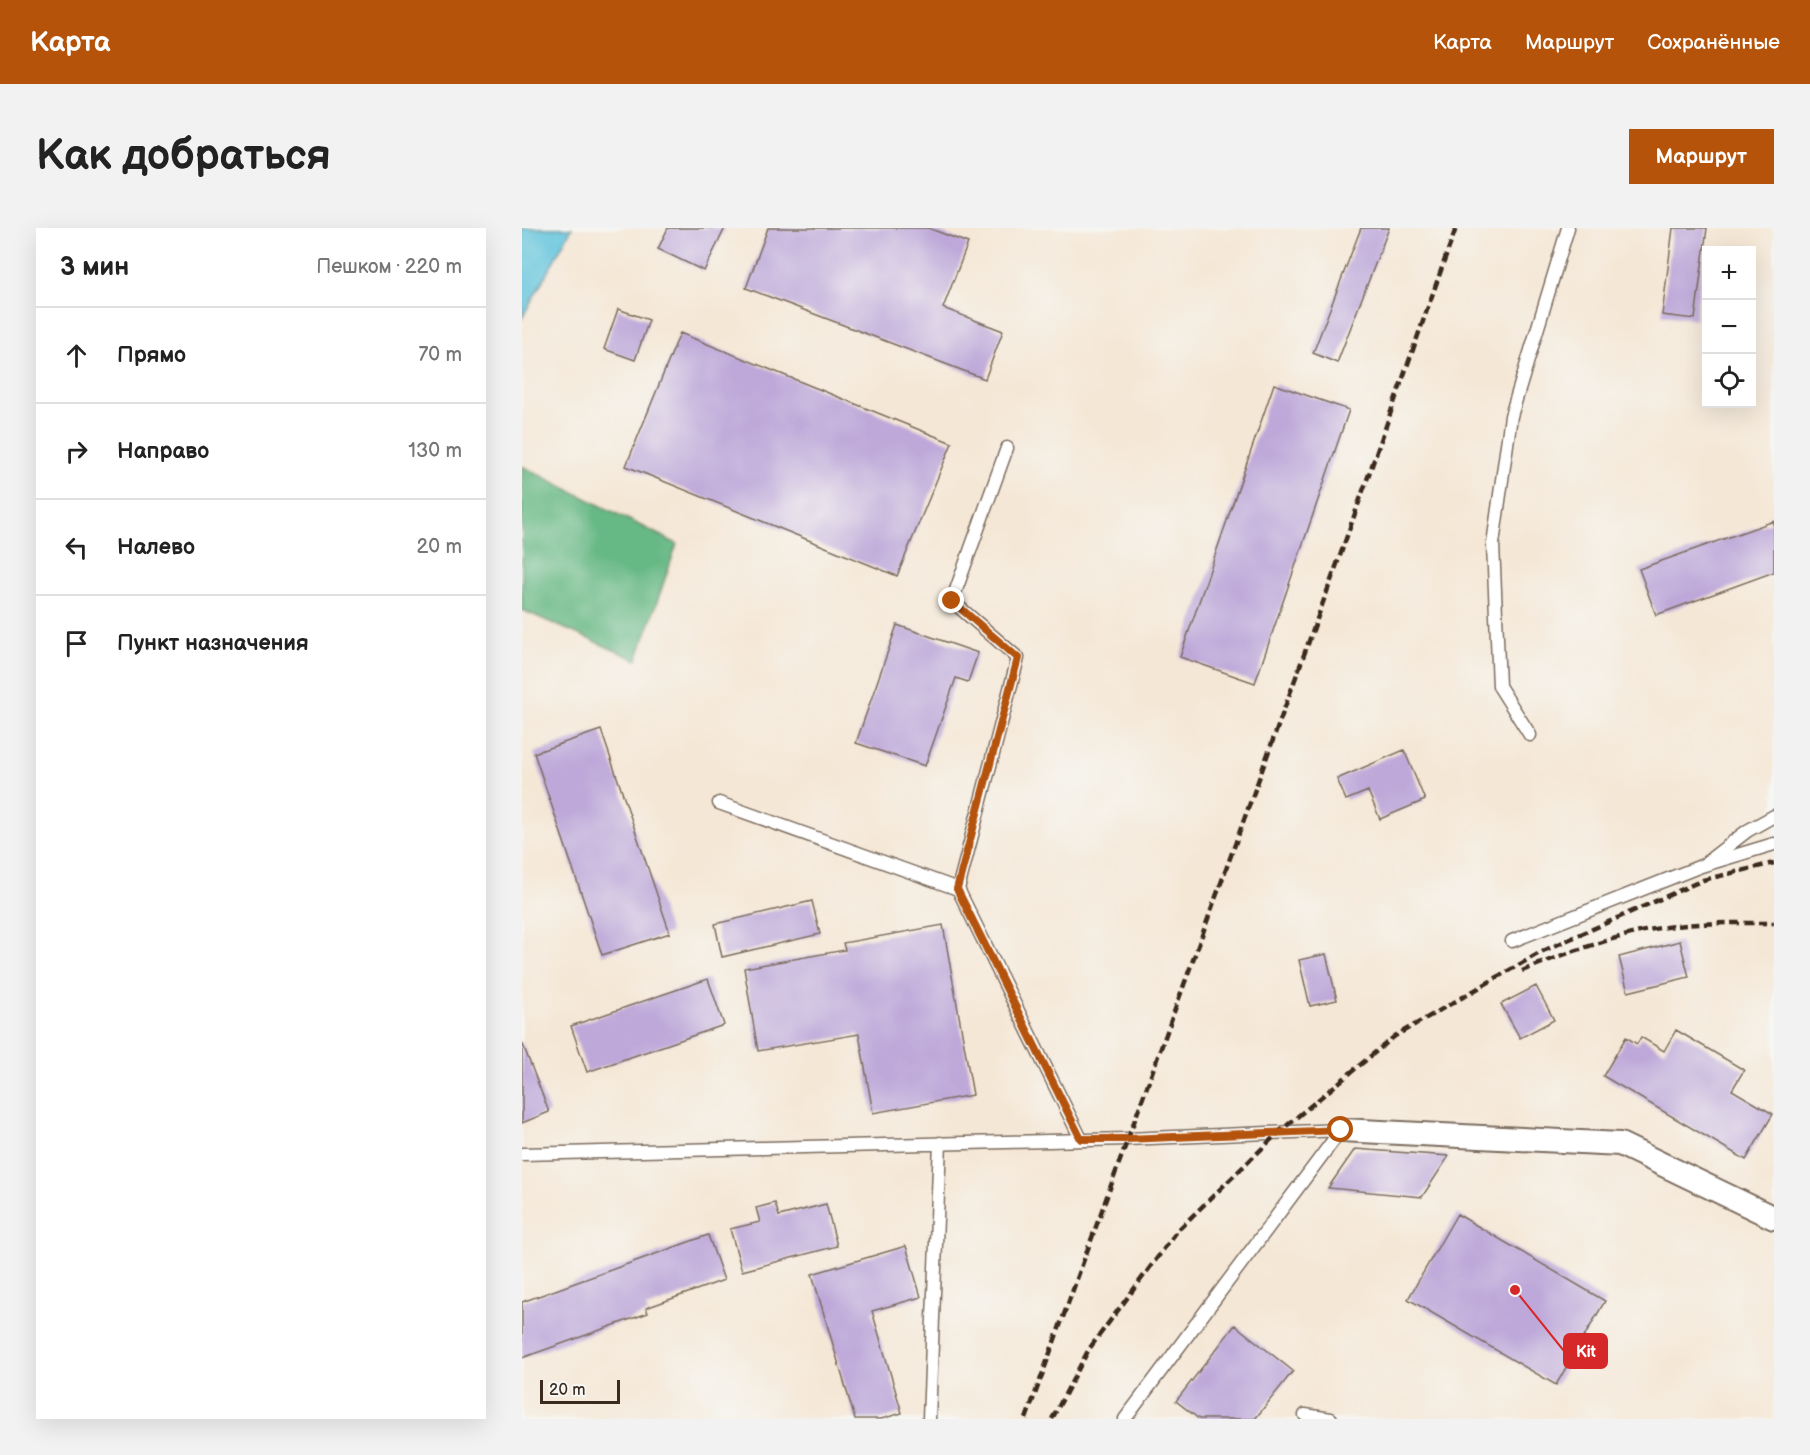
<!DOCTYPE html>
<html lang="ru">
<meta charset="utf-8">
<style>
body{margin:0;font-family:"Balsamiq Sans",sans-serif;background:#f2f2f2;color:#222}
.controls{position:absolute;right:18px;top:18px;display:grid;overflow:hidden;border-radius:0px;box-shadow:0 6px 24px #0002}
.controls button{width:54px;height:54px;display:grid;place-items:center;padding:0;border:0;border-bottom:2px solid #e0e0e0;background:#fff;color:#222;font:30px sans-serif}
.scale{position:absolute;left:18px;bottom:15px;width:80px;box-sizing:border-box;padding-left:6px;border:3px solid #3b2a1e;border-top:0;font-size:16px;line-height:21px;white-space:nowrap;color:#3b2a1e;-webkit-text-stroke:4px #f6f6f2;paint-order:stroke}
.stop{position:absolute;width:18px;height:18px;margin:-14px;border:4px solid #b45309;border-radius:50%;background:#fff}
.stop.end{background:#b45309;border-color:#fff;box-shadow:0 2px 6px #0008}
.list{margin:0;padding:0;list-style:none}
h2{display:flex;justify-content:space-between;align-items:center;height:78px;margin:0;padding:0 24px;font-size:26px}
h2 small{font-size:20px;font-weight:400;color:#767676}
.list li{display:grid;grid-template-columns:39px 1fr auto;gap:18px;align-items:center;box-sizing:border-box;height:96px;padding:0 24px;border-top:2px solid #e0e0e0}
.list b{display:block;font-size:22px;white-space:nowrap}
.list em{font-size:20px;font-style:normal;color:#767676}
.icon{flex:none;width:33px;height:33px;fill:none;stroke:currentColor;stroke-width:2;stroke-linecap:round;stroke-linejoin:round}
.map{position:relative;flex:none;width:1252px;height:1191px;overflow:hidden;border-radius:0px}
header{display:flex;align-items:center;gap:36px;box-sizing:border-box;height:84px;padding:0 30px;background:#b45309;color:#fff}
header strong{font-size:28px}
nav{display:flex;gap:33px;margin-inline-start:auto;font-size:21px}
.intro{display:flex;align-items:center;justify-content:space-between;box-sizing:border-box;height:144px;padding:0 36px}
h1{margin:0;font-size:42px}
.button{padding:15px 27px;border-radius:0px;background:#b45309;color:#fff;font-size:21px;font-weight:700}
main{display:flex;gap:36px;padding:0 36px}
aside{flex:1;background:#fff;border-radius:0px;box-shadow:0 6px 24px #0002}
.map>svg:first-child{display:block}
</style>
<header>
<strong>Карта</strong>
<nav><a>Карта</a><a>Маршрут</a><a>Сохранённые</a></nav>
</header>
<div class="intro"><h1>Как добраться</h1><a class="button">Маршрут</a></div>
<main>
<aside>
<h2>3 мин<small>Пешком · 220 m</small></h2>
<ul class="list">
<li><svg class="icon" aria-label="ahead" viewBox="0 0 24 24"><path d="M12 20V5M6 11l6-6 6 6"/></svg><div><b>Прямо</b></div><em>70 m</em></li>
<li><svg class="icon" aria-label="right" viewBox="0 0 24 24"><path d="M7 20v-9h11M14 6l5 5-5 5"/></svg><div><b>Направо</b></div><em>130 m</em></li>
<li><svg class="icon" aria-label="left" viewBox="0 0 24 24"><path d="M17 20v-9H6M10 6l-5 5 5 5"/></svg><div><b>Налево</b></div><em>20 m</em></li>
<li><svg class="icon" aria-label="arrive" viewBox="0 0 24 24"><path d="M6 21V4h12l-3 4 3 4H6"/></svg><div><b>Пункт назначения</b></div></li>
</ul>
</aside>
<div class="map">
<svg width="1252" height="1191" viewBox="0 0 1252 1191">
<rect width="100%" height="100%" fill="#f6f6f2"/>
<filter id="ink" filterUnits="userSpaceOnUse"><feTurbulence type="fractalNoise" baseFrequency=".0167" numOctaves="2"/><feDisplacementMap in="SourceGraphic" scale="12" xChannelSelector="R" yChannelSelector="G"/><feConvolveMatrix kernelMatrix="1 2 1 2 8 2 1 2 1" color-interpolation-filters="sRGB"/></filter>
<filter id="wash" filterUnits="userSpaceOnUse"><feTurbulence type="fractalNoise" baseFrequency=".008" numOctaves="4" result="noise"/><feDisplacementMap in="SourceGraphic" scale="24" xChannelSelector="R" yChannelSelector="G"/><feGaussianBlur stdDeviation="1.35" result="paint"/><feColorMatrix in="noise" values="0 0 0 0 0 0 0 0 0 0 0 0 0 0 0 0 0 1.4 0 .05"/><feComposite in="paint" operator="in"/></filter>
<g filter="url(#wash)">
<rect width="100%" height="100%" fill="#f5e7d6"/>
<!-- forest -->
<path fill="#66b884" stroke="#507151" stroke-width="1.5" d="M 0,238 L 155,316 L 115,432 L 0,382 Z"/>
<!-- water -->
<path fill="#5ec3dc" stroke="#4c767d" stroke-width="1.5" d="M 0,0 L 50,0 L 0,90 Z"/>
<g id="blocks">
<!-- building -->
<path fill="#bea8d9" d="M 146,0 L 203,0 L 182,43 L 136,21 Z
M 246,0 L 406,0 L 446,15 L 421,80 L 481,103 L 463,151 L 224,60 Z
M 839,0 L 867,0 L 815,135 L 791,125 Z
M 1151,0 L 1185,0 L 1173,91 L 1140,87 Z
M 96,81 L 127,92 L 113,132 L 82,121 Z
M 158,105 L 430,215 L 375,348 L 104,238 Z
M 752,156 L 827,182 L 733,455 L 658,429 Z
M 1252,293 L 1252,344 L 1134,387 L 1117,341 Z
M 375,397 L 456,425 L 446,454 L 434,450 L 403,538 L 334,515 Z
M 79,502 L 148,705 L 80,727 L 12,525 Z
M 882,522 L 903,572 L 858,591 L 846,563 L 824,572 L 815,551 Z
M 290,673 L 298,706 L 200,729 L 193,696 Z
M 421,697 L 451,867 L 351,885 L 337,806 L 236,823 L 222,740 L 323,722 L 321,715 Z
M 1158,713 L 1167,749 L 1106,764 L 1097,729 Z
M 804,726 L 815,772 L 788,778 L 777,732 Z
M 186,751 L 202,797 L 65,844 L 49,798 Z
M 1014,758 L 1032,792 L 998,810 L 979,776 Z
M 1154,802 L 1222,842 L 1210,862 L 1251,886 L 1224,932 L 1081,848 L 1104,809 L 1115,816 L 1119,809 L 1142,823 Z
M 0,814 L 27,884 L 0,895 Z
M 833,921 L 927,928 L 900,969 L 806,960 Z
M 253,975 L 257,988 L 304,976 L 315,1018 L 220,1043 L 208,1001 L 238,994 L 234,980 Z
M 935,986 L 1083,1073 L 1034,1157 L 886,1071 Z
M 186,1007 L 202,1052 L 124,1080 L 126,1085 L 0,1130 L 0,1074 Z
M 384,1018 L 399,1069 L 350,1083 L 380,1185 L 359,1191 L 333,1191 L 290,1046 Z
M 713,1097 L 771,1143 L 733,1191 L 677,1191 L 654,1173 Z"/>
</g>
</g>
<g filter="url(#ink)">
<use href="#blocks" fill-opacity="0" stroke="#7c6c5e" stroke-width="1.5"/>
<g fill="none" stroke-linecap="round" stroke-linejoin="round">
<defs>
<path id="lane" d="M 1008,507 L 977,458 L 971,316 L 989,188 L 1046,0
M 197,575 L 436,661 L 559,911
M 1185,634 L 1225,603 L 1252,588
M 436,661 L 496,430 L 430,373 L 485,220
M 990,713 L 1179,638 L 1252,616
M 0,926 L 605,911 L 819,902
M 783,1187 L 809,1191
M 407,1191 L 418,915
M 603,1191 L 819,902"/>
<path id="street" d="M 819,902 L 1098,916 L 1252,990"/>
</defs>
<!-- lane casing -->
<use href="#lane" stroke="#7c6c5e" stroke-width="15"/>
<!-- street casing -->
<use href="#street" stroke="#7c6c5e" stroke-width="26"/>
<!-- lane -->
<use href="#lane" stroke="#fff" stroke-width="12"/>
<!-- street -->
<use href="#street" stroke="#fff" stroke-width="22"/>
<!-- rail -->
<path stroke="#3b2a1e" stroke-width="4.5" stroke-dasharray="9 4.5" stroke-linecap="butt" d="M 1000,743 C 1041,726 1084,711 1127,702 C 1165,694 1214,695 1252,695
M 504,1191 L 819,325 L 934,0
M 530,1191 L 567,1121 L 656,1002 L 757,904 L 873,808 L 1021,723 L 1181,652 L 1252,635"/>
</g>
</g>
<g fill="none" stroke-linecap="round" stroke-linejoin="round" filter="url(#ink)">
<!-- route -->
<path stroke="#b45309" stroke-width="8" d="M 430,373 L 496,430 L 435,661 L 559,911 L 605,911 L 819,902"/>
</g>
<!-- callouts -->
<path fill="none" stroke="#d62828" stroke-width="2" d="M993 1062L1042 1123"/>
<circle fill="#d62828" stroke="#f6f6f2" stroke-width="2" cx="993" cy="1062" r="6"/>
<rect fill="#d62828" stroke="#d62828" stroke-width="2" x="1042" y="1106" width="43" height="34" rx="6"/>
<g font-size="16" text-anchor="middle" font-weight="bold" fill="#fff">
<text x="1064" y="1129">Kit</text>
</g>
</svg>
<div class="controls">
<button>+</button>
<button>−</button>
<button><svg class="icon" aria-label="locate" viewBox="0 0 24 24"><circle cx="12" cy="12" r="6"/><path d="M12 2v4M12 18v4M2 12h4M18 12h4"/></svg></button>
</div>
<div class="scale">20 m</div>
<div class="stop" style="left:819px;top:902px"></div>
<div class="stop end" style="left:430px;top:373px"></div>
</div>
</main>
